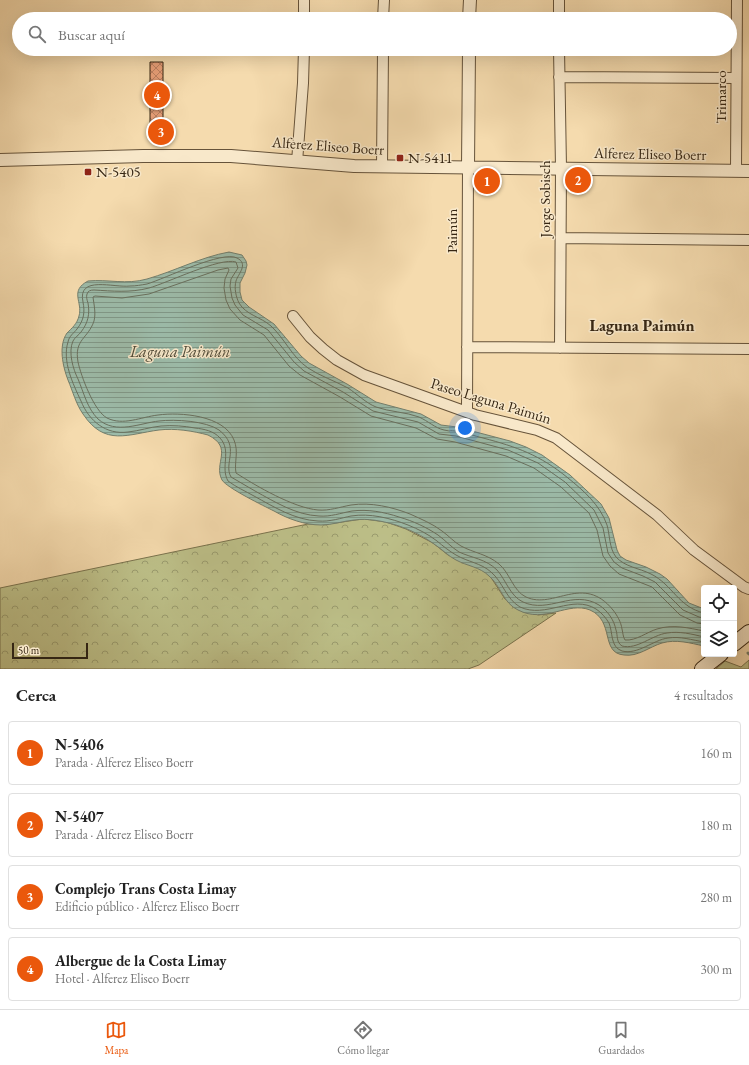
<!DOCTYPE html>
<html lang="es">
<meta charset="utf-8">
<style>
body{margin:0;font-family:"EB Garamond",serif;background:#f6f6f6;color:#222}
.controls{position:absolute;right:12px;bottom:12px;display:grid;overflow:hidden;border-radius:4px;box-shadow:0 4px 16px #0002}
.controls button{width:36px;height:36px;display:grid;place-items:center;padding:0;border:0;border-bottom:1px solid #e0e0e0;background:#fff;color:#222;font:20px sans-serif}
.scale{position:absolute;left:12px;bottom:10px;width:76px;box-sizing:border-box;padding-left:4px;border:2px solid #362613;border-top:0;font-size:11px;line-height:14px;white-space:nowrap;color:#362613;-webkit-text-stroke:3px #f8e8ca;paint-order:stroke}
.you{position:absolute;left:465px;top:428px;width:14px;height:14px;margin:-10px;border:3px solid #fff;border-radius:50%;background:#1a73e8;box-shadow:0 0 0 6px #1a73e833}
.badge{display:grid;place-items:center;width:26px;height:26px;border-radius:50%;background:#ea580c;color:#fff;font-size:13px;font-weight:700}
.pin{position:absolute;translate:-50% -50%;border:2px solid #fff;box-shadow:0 1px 4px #0006}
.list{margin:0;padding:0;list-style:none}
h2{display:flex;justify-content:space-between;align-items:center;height:52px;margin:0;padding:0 16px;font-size:17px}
h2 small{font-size:13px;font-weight:400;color:#767676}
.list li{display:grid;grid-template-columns:26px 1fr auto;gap:12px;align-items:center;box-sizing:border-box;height:64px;margin:0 8px 8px;padding:0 8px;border:1px solid #e0e0e0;border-radius:4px}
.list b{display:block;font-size:15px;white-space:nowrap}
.list p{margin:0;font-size:13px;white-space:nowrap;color:#767676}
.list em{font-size:13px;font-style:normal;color:#767676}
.icon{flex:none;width:22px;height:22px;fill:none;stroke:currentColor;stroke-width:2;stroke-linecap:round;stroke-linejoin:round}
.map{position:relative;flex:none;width:749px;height:669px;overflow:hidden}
.search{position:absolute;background:#fff;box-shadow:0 4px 16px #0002;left:12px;right:12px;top:12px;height:44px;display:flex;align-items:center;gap:10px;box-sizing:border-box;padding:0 14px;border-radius:22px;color:#767676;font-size:15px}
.sheet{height:340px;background:#fff}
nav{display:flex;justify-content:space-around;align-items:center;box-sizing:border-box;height:56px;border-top:1px solid #e0e0e0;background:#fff;font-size:11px;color:#767676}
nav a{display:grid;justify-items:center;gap:2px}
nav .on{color:#ea580c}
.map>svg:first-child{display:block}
</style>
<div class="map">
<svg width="749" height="669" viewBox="0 0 749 669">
<defs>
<pattern id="forest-crowns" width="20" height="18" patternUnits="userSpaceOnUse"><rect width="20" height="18" fill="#bdc089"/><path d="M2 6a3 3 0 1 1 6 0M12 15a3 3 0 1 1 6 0" fill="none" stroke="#9a9c6f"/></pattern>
<pattern id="water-rules" width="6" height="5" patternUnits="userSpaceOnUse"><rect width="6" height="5" fill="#9cbba9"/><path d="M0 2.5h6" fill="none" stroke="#809888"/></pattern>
<pattern id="building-cross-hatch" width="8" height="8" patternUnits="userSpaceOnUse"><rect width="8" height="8" fill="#e79f78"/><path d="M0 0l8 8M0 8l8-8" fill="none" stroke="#bc8161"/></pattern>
</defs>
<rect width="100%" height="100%" fill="#f5dbae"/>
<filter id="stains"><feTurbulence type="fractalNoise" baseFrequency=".005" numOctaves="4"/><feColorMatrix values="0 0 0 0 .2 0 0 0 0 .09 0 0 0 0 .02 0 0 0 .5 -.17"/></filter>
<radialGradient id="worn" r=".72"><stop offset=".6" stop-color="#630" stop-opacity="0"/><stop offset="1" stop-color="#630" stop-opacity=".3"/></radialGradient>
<!-- forest -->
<path fill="url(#forest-crowns)" stroke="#7a734e" d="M 364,519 L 386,522 L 406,529 L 433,543 L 448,555 L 483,570 L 490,576 L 505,599 L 538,615 L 556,613 L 479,665 L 468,669 L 0,669 L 0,588 L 308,524 C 327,526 344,521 364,519 Z
M 749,660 L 749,669 L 716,669 L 725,661 L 741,667 Z"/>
<!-- water -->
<path fill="url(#water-rules)" stroke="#737f6d" d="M 229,252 L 242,255 L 246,261 L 247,265 L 245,273 L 240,283 L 240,292 L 242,300 L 249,307 L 274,324 L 301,356 L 309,363 L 347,384 L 376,402 L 421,414 L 441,425 L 457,427 L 510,441 L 526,447 L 542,455 L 570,475 L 601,504 L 609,518 L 617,550 L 620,556 L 626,560 L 646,567 L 660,574 L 667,579 L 689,603 L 704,609 L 704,646 C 690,643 676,639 662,643 C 649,647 638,657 624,655 C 600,653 615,621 590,610 C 568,601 545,624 518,610 C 503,603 501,586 489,576 C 480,567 467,566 456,560 C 448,556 442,549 434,544 C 423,536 409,529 396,525 C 382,521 368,518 354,520 C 343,521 332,525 321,525 C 305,525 288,519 274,511 C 264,506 227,488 222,480 C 213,463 234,448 208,435 C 193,431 175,428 159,430 C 128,434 105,447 83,414 C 76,404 73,392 68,380 C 63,367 58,346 67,333 C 72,328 77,324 79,316 C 83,302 69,291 88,281 C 108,279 126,285 147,279 C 175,271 201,257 229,252 Z"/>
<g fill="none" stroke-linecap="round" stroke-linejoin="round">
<!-- shore -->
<path stroke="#69705e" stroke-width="1" d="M 704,613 C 678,607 673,585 651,574 C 639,568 625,567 616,557 C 609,548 610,535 607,525 C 600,505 584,491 568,478 C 540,455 517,447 483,438 C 474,436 465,432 455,431 C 446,430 454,432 444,430 C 435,428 428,421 419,417 C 406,412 390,412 376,407 C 366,403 357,394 348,388 C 335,381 320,376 308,368 C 292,357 285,339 271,326 C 261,317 246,315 239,303 C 236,297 234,288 236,281 C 238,274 249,264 237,258 C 223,250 164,279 147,284 C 141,285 136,286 130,286 C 114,288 77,275 83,302 C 85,312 84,320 77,329 C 74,333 69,336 68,342 C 62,361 73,384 81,401 C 89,421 106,435 128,432 C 139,431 150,427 161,426 C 173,425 184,426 195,428 C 204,429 214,431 220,438 C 232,451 220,467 228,481 C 236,487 245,491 254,496 C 274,507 295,520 318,521 C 330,522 341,518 351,516 C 370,513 390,518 408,525 C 418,529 428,534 437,541 C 443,546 449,551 456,555 C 468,562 481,563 491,572 C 503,582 506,599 520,607 C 546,619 572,594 596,609 C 601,612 606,618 609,623 C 613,632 610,647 622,651 C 638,655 653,640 668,638 C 680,636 692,640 704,642
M 704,618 L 699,617 L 683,610 L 655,582 L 643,576 L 622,568 L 614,562 L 608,553 L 603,528 L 594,510 L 565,482 L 538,463 L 508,450 L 456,436 L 439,434 L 418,422 L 373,411 L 343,392 L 304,371 L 294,362 L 268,330 L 243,315 L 235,305 L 232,298 L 230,286 L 231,279 L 238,268 L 236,262 C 220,257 167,283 149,288 C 130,293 112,291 94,290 C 90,290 88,291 87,294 C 86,297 87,300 88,303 C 90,314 88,323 81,332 C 79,335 75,337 73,341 C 68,352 73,369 78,379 C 84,393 87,408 98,419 C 116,435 140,423 159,421 C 175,419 206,421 219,430 C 241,447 223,463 231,477 C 239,482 247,486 255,491 C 275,502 296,515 319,516 C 330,517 341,513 352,511 C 368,509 384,512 399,517 C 413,521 426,527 438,535 C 445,540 451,547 459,552 C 472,558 486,559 497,570 C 506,580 510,596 523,602 C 549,614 573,589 599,605 C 608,611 614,620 616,630 C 618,636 616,642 622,646 C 637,650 652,635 667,633 C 679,631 692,634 704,637
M 704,624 L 697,623 L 680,615 L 652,587 L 619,574 L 610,566 L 603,556 L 597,530 L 589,513 L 561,487 L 534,468 L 506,456 L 455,442 L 437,439 L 416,428 L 371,416 L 340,397 L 300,375 L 289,366 L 264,335 L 240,320 L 230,309 L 226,300 L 224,288 L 225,279 L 229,270 L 228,268 L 218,270 L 149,294 L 122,298 L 95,296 L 93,297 C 94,305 96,313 94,321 C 88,339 74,339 78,362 C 81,376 94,411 107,418 C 123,426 141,417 158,415 C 180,412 224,415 234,440 C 239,452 234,462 236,473 C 256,486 294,508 318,510 C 329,511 340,507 351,505 C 371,502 392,507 410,514 C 421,519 433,524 442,531 C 449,536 454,542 461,546 C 474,553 487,554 499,564 C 510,573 513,591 526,597 C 554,610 583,573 613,610 C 617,615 621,622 622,629 C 623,633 623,637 625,640 C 636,641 647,632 657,629 C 673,624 689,628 704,631"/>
<!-- stream -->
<path stroke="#737f6d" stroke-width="3" d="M 748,653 L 749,654"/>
</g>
<!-- building -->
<path fill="url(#building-cross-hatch)" stroke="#362613" d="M 150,62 L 163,62 L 163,128 L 172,128 L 172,137 L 163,137 L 163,141 L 150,141 Z"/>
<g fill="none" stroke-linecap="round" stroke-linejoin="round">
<defs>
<path id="minor" d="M 304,19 L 304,0
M 383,19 L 384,0
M 559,19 L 559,0
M 559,49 L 561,168 L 560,348
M 559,77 L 736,78
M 297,162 L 303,83 L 304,49
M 382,167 L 383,49
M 736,170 L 737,0
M 561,238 L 749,240
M 293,316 L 310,337 L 323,349 L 337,360 L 364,375 L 475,415 L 537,430 L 556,438 L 657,515 L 694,550 L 744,587 L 749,589
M 467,347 L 749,349
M 467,412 L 468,167"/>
<path id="tertiary" d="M 469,19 L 470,0
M 0,160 L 143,156 L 231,156 L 354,166 L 749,171
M 468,167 L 469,49"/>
<path id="secondary" d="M 734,644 L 749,632
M 702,669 L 721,654"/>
</defs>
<!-- minor casing -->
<use href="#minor" stroke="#66533a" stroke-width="12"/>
<!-- tertiary casing -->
<use href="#tertiary" stroke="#66533a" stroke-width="14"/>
<!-- secondary casing -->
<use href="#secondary" stroke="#362613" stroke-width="16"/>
<!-- minor -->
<use href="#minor" stroke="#f8e8ca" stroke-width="10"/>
<!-- tertiary -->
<use href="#tertiary" stroke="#f8e8ca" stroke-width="12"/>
<!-- secondary -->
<use href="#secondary" stroke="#f8e8ca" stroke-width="14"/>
</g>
<!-- markers -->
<g fill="#8f2418" stroke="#f8e8ca" stroke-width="1.5">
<rect x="396" y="154" width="8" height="8" rx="2"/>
<rect x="84" y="168" width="8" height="8" rx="2"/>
</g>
<g text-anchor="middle" stroke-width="3" stroke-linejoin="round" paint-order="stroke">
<!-- street labels -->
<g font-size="15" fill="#362613" stroke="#f8e8ca">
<text transform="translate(721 97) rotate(-90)" y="5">Trimarco</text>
<text transform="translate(328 146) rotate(4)" y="5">Alferez Eliseo Boerr</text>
<text transform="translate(650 154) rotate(1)" y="5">Alferez Eliseo Boerr</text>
<text transform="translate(545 199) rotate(-90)" y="5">Jorge Sobisch</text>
<text transform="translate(452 231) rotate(-90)" y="5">Paimún</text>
<text transform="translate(491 401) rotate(17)" y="5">Paseo Laguna Paimún</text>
</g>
<!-- poi labels -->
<g font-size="15" fill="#362613" stroke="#f8e8ca" text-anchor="start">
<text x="408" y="163">N-5411</text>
<text x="96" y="177">N-5405</text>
</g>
<!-- neighbourhood labels -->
<g font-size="16" font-weight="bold" fill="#362613" stroke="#f8e8ca">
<text x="642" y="331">Laguna Paimún</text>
</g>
<!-- water labels -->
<g font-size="16" font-style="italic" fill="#504b38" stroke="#f8e8ca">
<text x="180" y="357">Laguna Paimún</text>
</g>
</g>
<rect width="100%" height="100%" filter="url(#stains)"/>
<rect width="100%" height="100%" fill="url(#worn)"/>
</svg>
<div class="controls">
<button><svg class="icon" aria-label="locate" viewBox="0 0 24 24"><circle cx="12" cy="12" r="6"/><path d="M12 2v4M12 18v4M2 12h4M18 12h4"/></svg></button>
<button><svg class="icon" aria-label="layers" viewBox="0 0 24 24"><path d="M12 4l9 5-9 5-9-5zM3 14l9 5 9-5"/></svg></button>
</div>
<div class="scale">50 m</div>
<div class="you"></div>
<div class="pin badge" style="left:487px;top:181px">1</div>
<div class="pin badge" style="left:578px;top:180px">2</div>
<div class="pin badge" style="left:161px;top:132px">3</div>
<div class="pin badge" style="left:157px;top:95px">4</div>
<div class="search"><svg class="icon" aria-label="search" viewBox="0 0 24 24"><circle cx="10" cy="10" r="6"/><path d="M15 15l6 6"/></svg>Buscar aquí</div>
</div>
<section class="sheet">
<h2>Cerca<small>4 resultados</small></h2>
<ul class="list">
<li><span class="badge">1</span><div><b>N-5406</b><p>Parada · Alferez Eliseo Boerr</p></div><em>160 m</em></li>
<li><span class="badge">2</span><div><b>N-5407</b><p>Parada · Alferez Eliseo Boerr</p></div><em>180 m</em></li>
<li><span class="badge">3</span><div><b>Complejo Trans Costa Limay</b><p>Edificio público · Alferez Eliseo Boerr</p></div><em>280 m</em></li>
<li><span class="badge">4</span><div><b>Albergue de la Costa Limay</b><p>Hotel · Alferez Eliseo Boerr</p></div><em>300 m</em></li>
</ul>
</section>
<nav>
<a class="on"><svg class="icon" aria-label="map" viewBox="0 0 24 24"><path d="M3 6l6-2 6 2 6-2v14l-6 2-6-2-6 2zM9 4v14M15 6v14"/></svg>Mapa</a>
<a><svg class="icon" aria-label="directions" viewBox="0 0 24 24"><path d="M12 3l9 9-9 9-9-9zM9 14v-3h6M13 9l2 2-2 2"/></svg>Cómo llegar</a>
<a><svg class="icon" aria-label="saved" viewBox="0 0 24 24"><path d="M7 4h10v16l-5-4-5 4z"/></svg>Guardados</a>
</nav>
